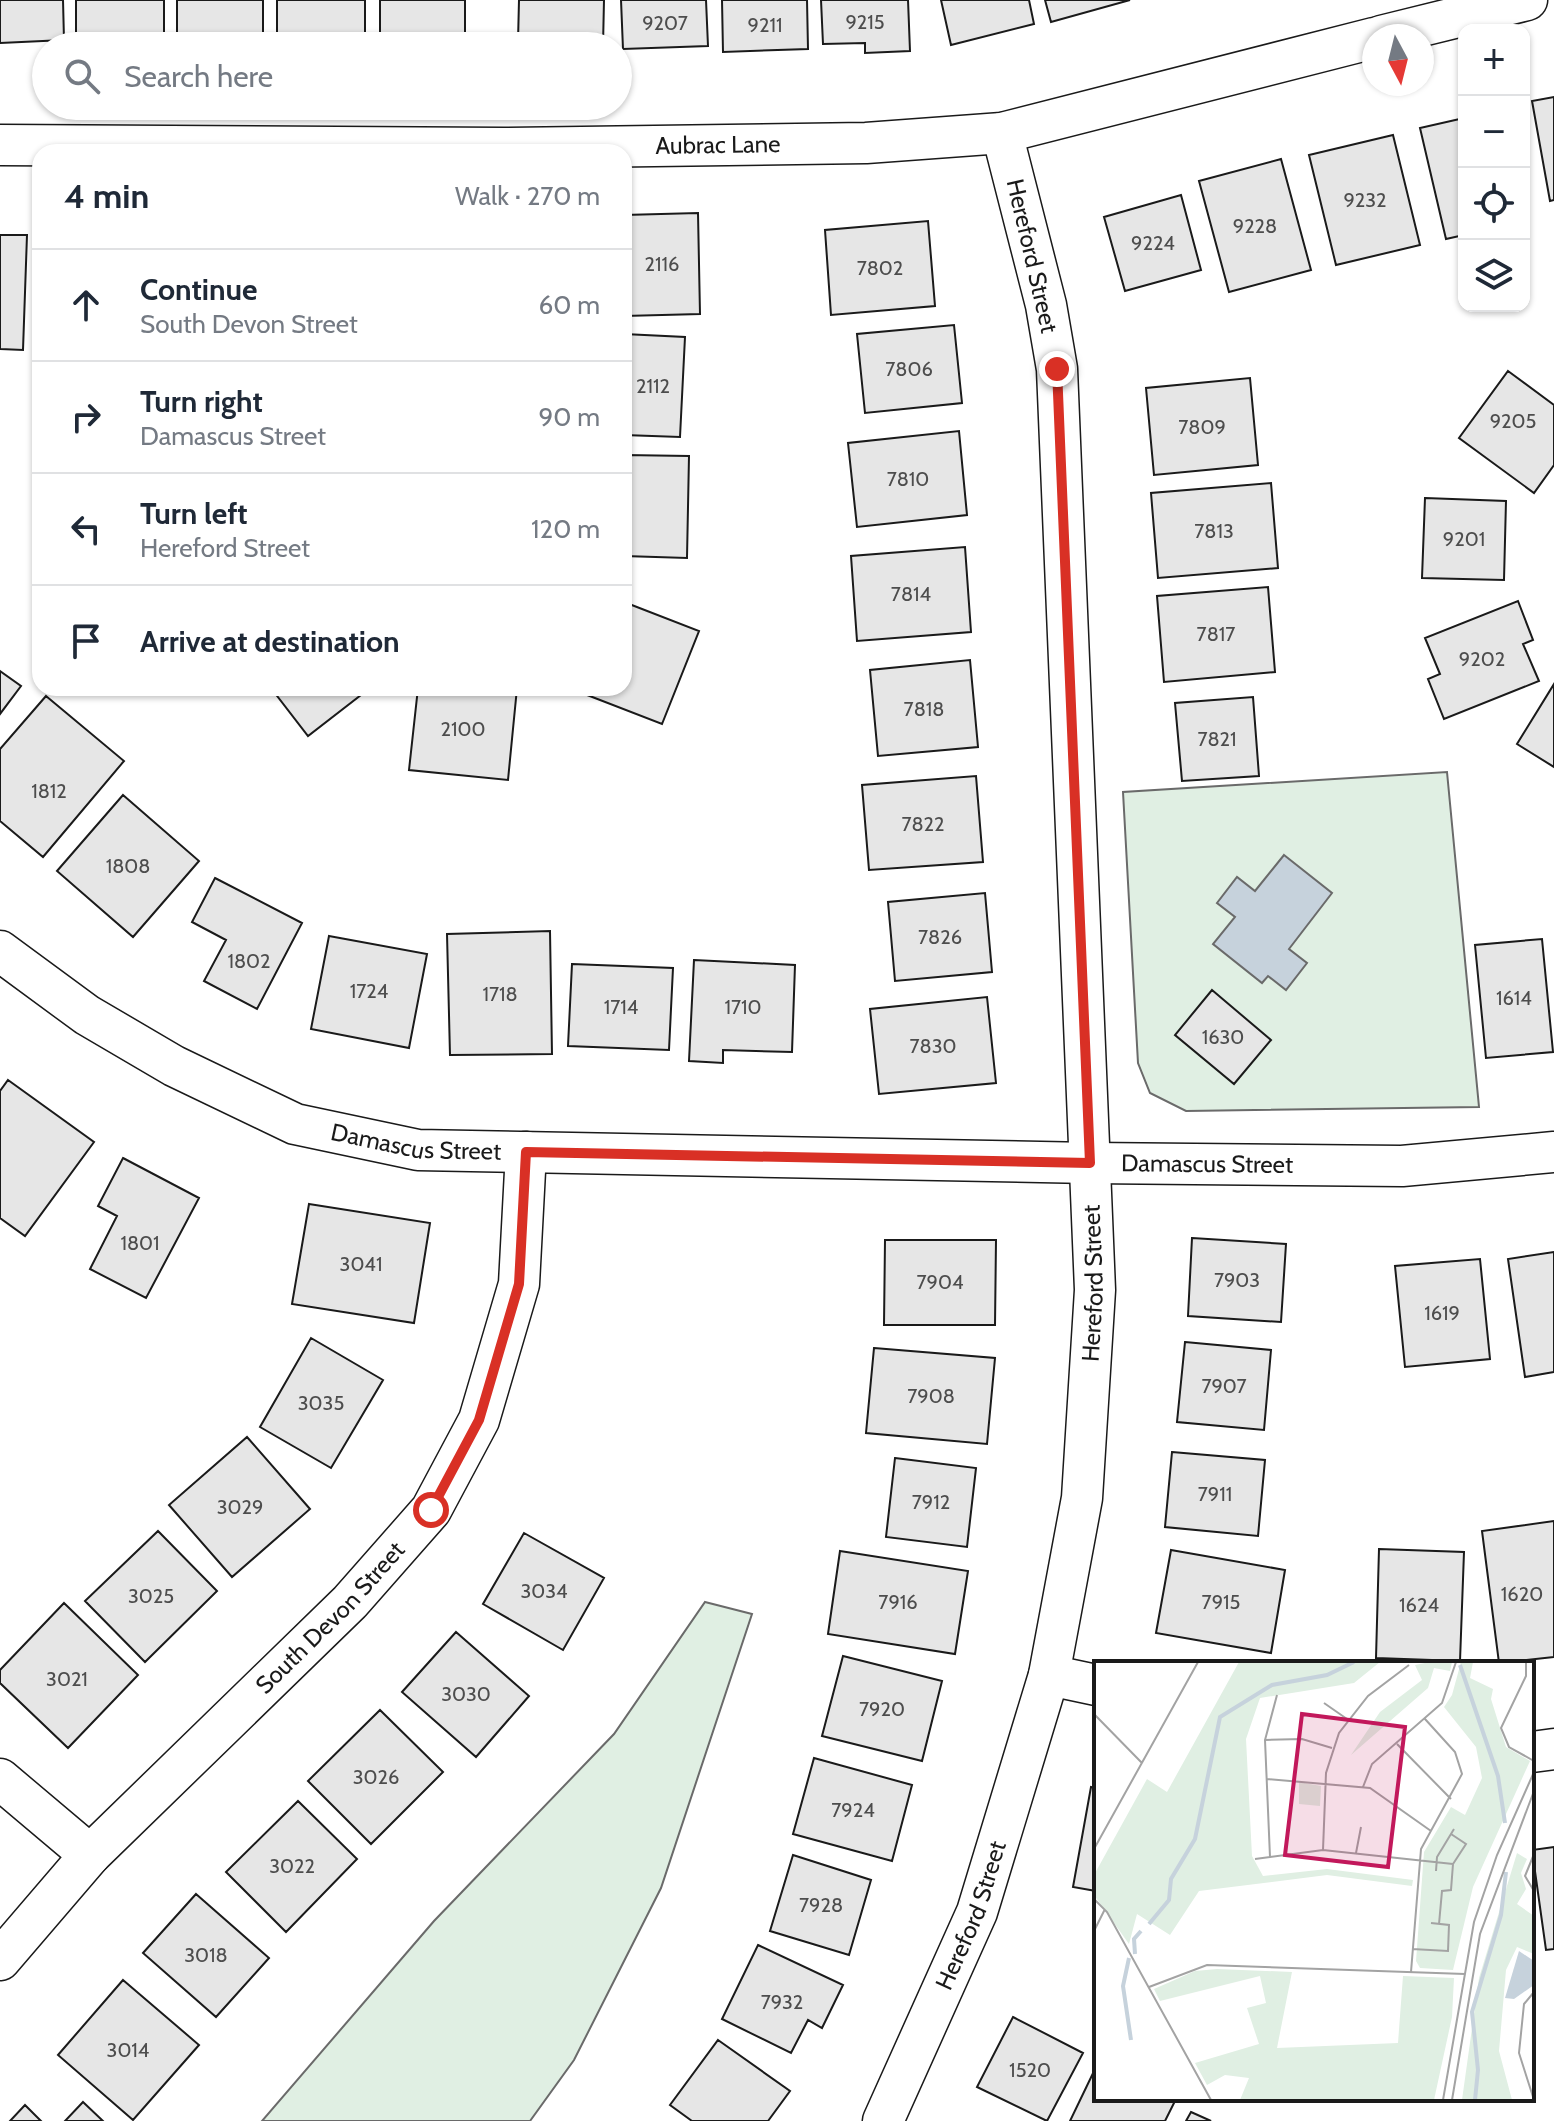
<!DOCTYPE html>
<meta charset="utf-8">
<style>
body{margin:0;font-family:Cabin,sans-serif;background:#f6f6f7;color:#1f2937}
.controls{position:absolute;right:24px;top:24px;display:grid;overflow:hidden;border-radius:16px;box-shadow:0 2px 6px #0004}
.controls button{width:72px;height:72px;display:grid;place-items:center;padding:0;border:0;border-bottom:2px solid #e0e1e3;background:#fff;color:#1f2937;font:40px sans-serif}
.compass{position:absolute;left:1362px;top:24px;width:72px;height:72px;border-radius:50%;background:#fff;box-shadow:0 2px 6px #0004;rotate:173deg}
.stop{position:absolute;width:24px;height:24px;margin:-18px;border:6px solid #d93025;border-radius:50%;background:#fff}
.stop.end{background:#d93025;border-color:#fff;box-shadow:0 2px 8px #0008}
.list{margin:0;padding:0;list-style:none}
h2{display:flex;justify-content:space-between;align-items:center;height:104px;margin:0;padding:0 32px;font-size:34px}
h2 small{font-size:26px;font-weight:400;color:#747a83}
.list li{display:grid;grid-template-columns:52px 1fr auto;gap:24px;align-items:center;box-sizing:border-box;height:112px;padding:0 32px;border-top:2px solid #e0e1e3}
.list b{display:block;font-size:30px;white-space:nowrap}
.list p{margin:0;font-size:26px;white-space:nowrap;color:#747a83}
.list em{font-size:26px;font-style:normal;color:#747a83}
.icon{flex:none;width:44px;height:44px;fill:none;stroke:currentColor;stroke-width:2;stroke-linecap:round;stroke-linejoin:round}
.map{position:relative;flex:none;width:1554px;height:2121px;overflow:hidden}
.search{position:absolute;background:#fff;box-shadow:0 2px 6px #0004;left:32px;top:32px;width:600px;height:88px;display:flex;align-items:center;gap:20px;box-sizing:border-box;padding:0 28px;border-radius:44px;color:#747a83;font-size:30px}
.panel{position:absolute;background:#fff;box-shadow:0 2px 6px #0004;left:32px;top:144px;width:600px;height:552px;border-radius:24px}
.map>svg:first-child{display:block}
</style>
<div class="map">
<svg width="1554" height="2121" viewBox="0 0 1554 2121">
<rect width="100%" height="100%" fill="#fff"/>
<!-- green -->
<path fill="#e0efe3" stroke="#6a6a6a" stroke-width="2" d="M 1447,772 L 1479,1107 L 1186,1111 L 1150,1093 L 1138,1063 L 1123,792 Z
M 705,1602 L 752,1614 L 661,1888 L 574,2060 L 530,2121 L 262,2121 L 434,1921 L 614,1734 Z"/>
<!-- water -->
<path fill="#c6d2dc" stroke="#6a6a6a" stroke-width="2" d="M 1284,855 L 1332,893 L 1289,949 L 1307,963 L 1286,990 L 1268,976 L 1262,983 L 1213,944 L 1235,917 L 1217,903 L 1237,877 L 1255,891 Z"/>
<!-- building -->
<path fill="#e6e6e6" stroke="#1a1a1a" stroke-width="2" d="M 0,0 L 63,0 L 64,40 L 0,43 Z
M 76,0 L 164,0 L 164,42 L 76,42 Z
M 177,0 L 263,0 L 263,45 L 177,46 Z
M 277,0 L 365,0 L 365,41 L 277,41 Z
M 380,0 L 465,0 L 465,42 L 380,43 Z
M 519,0 L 604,0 L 603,46 L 518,42 Z
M 621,0 L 706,0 L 708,46 L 623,49 Z
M 722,0 L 807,0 L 808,49 L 723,52 Z
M 821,0 L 908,0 L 910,51 L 865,53 L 865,43 L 823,44 Z
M 941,0 L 1029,0 L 1034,24 L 951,45 Z
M 1045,0 L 1130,0 L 1051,22 Z
M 1554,97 L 1554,200 L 1550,201 L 1532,101 Z
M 1464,118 L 1464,235 L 1446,239 L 1420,128 Z
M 1393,135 L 1420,245 L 1336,265 L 1309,155 Z
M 1281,159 L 1311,270 L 1229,292 L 1199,181 Z
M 1181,195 L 1201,270 L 1125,291 L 1104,217 Z
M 698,213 L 700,314 L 624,316 L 624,215 Z
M 928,221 L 935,306 L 831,315 L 825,230 Z
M 0,235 L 27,235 L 23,350 L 0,349 Z
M 954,325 L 962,403 L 865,413 L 857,334 Z
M 624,334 L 685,337 L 680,437 L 624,435 Z
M 1508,371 L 1554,405 L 1554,465 L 1534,493 L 1459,438 Z
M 1250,378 L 1258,465 L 1154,475 L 1146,388 Z
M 959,431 L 967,515 L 857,527 L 848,443 Z
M 624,455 L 689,456 L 687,558 L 624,556 Z
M 1271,483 L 1278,568 L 1158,578 L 1151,493 Z
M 1425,498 L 1506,501 L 1504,580 L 1422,578 Z
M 965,547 L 971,632 L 857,641 L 851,556 Z
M 1268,587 L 1275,672 L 1164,682 L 1157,596 Z
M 1518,601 L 1533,640 L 1523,644 L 1539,681 L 1444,719 L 1428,679 L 1440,674 L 1425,638 Z
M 624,602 L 699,631 L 662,724 L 569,688 L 624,688 Z
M 970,660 L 978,747 L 878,756 L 870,670 Z
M 0,671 L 21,686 L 0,714 Z
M 1554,684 L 1554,767 L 1517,744 Z
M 271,688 L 370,688 L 308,736 Z
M 418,688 L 517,688 L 508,780 L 409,770 Z
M 46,696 L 124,761 L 43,857 L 0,821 L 0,749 Z
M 1253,697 L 1259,776 L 1182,781 L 1175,703 Z
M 976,776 L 983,862 L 869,870 L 862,785 Z
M 123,795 L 199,861 L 133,937 L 57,871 Z
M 215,878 L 302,923 L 257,1009 L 204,981 L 226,940 L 192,922 Z
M 985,893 L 992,972 L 895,981 L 888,902 Z
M 550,931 L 552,1054 L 450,1055 L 447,934 Z
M 329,936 L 427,954 L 409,1048 L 311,1029 Z
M 1542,939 L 1553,1052 L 1486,1058 L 1475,945 Z
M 694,960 L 795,965 L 792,1052 L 723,1050 L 723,1063 L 689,1061 Z
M 572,964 L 673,968 L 669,1050 L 568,1046 Z
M 1212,990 L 1271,1040 L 1234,1084 L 1175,1035 Z
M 987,997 L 996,1083 L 879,1094 L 870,1009 Z
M 8,1080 L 94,1142 L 25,1236 L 0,1218 L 0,1091 Z
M 123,1158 L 199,1198 L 146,1298 L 90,1269 L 117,1216 L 98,1206 Z
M 309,1204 L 430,1223 L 414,1323 L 292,1304 Z
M 1192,1238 L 1286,1244 L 1281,1322 L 1188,1316 Z
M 885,1240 L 996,1240 L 995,1325 L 884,1325 Z
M 1554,1252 L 1554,1372 L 1525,1377 L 1508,1259 Z
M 1480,1259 L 1490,1359 L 1405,1367 L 1395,1266 Z
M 311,1338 L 383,1380 L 331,1468 L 260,1427 Z
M 1185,1342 L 1271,1350 L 1264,1430 L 1177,1422 Z
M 874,1348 L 995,1358 L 987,1444 L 866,1433 Z
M 247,1437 L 310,1509 L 232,1577 L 169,1505 Z
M 1172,1452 L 1265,1460 L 1258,1536 L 1165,1527 Z
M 895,1458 L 976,1468 L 967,1547 L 886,1537 Z
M 1554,1521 L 1554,1657 L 1499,1663 L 1482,1531 Z
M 158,1531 L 217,1591 L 145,1662 L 85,1601 Z
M 524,1533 L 604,1578 L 563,1650 L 483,1604 Z
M 1379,1549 L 1464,1552 L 1460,1661 L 1376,1658 Z
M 1171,1550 L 1285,1570 L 1271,1653 L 1156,1633 Z
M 840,1551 L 968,1571 L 955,1654 L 828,1634 Z
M 64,1603 L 138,1675 L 68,1748 L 0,1683 L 0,1670 Z
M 456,1632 L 529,1696 L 476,1757 L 402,1692 Z
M 843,1656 L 942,1681 L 922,1761 L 822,1736 Z
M 380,1710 L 443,1772 L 371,1844 L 308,1781 Z
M 814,1758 L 912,1785 L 892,1861 L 793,1834 Z
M 1091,1787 L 1096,1788 L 1096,1891 L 1073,1887 Z
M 298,1801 L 357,1859 L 286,1932 L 226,1872 Z
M 1554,1847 L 1554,1949 L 1546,1950 L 1532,1850 Z
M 793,1855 L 871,1880 L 849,1955 L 770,1931 Z
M 196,1894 L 269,1958 L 216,2017 L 143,1953 Z
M 758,1945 L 843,1985 L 822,2028 L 808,2020 L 791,2053 L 722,2019 Z
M 123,1980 L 199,2045 L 133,2120 L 58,2055 Z
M 1013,2017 L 1083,2053 L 1047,2121 L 977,2087 Z
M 718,2040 L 790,2091 L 768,2121 L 692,2121 L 670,2105 Z
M 1096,2067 L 1096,2099 L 1176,2099 L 1165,2121 L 1070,2121 Z
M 83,2102 L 103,2121 L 65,2121 Z
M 25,2105 L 41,2121 L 10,2121 Z
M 1191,2112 L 1211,2121 L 1186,2121 Z"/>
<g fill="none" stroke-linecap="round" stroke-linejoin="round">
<defs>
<g id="street">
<path d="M 1381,36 L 1527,0"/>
<path id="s1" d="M 0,145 L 504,148 L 866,143 L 1002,133 L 1374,38"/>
<path id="s2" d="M 0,951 L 87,1015 L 174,1066 L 295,1124 L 418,1150 L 1090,1163 L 1402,1166 L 1554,1152"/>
<path d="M 1049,1675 L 1096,1685"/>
<path d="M 1532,1752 L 1554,1749"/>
<path d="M 0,1779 L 90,1855"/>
<path id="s3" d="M 0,1960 L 90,1855 L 350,1602 L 431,1510 L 479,1420 L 519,1284 L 526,1152"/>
<path id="s4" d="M 883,2121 L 977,1912 L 1049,1675 L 1082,1498 L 1095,1290 L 1057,369 L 1046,305 L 1002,133"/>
</g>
</defs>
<!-- street casing -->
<use href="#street" stroke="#1a1a1a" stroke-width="43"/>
<!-- street -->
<use href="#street" stroke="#fff" stroke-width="40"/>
</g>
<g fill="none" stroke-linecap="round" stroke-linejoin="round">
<!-- route -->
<path stroke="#d93025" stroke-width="10" d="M 431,1510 L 479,1420 L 519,1284 L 526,1152 L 1090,1163 L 1057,369"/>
</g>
<g text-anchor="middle" stroke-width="6" stroke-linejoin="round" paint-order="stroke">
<!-- number labels -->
<g font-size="20" fill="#4d4d4d">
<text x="865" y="29">9215</text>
<text x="665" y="30">9207</text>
<text x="765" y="32">9211</text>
<text x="1365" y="207">9232</text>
<text x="1255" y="233">9228</text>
<text x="1153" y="250">9224</text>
<text x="662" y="271">2116</text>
<text x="880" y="275">7802</text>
<text x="909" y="376">7806</text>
<text x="653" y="393">2112</text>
<text x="1513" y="428">9205</text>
<text x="1202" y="434">7809</text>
<text x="908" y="486">7810</text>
<text x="1214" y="538">7813</text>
<text x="1464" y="546">9201</text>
<text x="911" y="601">7814</text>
<text x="1216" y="641">7817</text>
<text x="1482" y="666">9202</text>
<text x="924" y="716">7818</text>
<text x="463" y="736">2100</text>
<text x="1217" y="746">7821</text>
<text x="49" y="798">1812</text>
<text x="923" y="831">7822</text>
<text x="128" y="873">1808</text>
<text x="940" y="944">7826</text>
<text x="249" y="968">1802</text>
<text x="369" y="998">1724</text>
<text x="500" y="1001">1718</text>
<text x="1514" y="1005">1614</text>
<text x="621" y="1014">1714</text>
<text x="743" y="1014">1710</text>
<text x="1223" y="1044">1630</text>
<text x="933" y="1053">7830</text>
<text x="140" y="1250">1801</text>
<text x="361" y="1271">3041</text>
<text x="1237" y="1287">7903</text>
<text x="940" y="1289">7904</text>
<text x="1442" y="1320">1619</text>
<text x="1224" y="1393">7907</text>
<text x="931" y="1403">7908</text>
<text x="321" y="1410">3035</text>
<text x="1215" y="1501">7911</text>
<text x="931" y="1509">7912</text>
<text x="240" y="1514">3029</text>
<text x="544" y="1598">3034</text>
<text x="1522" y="1601">1620</text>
<text x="151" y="1603">3025</text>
<text x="898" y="1609">7916</text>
<text x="1221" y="1609">7915</text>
<text x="1419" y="1612">1624</text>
<text x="67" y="1686">3021</text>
<text x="466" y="1701">3030</text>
<text x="882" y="1716">7920</text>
<text x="376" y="1784">3026</text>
<text x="853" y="1817">7924</text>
<text x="292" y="1873">3022</text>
<text x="821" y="1912">7928</text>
<text x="206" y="1962">3018</text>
<text x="782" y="2009">7932</text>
<text x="128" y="2057">3014</text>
<text x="1030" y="2077">1520</text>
</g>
<!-- street labels -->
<g font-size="24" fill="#1a1a1a" stroke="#fff">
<text dy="8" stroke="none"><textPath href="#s1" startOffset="718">Aubrac Lane</textPath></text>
<text transform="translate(1032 256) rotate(77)" y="8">Hereford Street</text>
<text dy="8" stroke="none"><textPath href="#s2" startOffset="466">Damascus Street</textPath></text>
<text dy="8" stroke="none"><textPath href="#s2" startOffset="1258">Damascus Street</textPath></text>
<text dy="8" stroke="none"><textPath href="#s4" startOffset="872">Hereford Street</textPath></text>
<text dy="8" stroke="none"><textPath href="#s3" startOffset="476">South Devon Street</textPath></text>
<text dy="8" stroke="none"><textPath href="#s4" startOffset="224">Hereford Street</textPath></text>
</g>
</g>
<!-- overview -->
<g transform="translate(1094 1661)">
<rect width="440" height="440" fill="#fff"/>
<path d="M 145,1 L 286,1 L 260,22 L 166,37 L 152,78 L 158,195 L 169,215 L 233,208 L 319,219 L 318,225 L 233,214 L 105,230 L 76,274 L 43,253 L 35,283 L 0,234 L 0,214 L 53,118 L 73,131 ZM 336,1 L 358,1 L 356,10 L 340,7 L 334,27 L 257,94 L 286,51 L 328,19 L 321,4 ZM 367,1 L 379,1 L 376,17 L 399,28 L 397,38 L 412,86 L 436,100 L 379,226 L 359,309 L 326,307 L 322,300 L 330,191 L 357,146 L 371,154 L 388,117 L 382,86 L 350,46 L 358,34 ZM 205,121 L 227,125 L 226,145 L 205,143 ZM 423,192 L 433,198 L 427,212 L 432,228 L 423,243 L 440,255 L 440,293 L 423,286 L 412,309 L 405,390 L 418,439 L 368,439 L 385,317 ZM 123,308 L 198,311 L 183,387 L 304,382 L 309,315 L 360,317 L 358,356 L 340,439 L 146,439 L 155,417 L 131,414 L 113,424 L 101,402 L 165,383 L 153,347 L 172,342 L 166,315 L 66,340 L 60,328 L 101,310 Z" fill="#e0efe3"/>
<path d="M 425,290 L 440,300 L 440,324 L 420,338 L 411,337 Z" fill="#c6d2dc"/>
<path fill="none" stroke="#c6d2dc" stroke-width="4" d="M 366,4 L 404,115 L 411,162M 55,263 L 75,239 L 77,218 L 101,178 L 126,56 L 178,24 L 233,14 L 260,1M 41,293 L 40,278 L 47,270M 35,297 L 29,325 L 37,379M 381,439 L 384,409 L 378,351 L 407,254 L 412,211"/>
<path fill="none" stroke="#a3a3a3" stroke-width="2" d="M 432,1 L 432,15 L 407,67 L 415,86 L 440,100M 230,42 L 253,58M 0,53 L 48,102M 171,79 L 208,78 L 238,87M 303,83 L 357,138M 173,118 L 276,127 L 337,170M 269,126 L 278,103 L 348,42 L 362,1M 0,188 L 104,1M 229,189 L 232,112 L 245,72 L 274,35 L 315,4M 262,192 L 267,166M 440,193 L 431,215 L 440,230M 176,196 L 171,79 L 183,34M 161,198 L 229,189 L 359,203M 342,210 L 343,196 L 360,168M 0,238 L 13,251 L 117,439M 345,263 L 348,230 L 357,229 L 359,203 L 372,183 L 357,173M 0,270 L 11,248M 318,288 L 354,290 L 355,264 L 337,262M 317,311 L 327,188 L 368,113 L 361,91 L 331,58M 55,326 L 113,304 L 371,313M 440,331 L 430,343 L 425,392 L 440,439M 349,439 L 380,261 L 403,194 L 440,111M 358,439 L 386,273 L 440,130"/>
<path fill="#c2185b" fill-opacity="0.15" stroke="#c2185b" stroke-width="4" d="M 208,53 L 311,66 L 294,206 L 191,194 Z"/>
<rect width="440" height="440" fill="none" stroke="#1a1a1a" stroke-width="4"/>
</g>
</svg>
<div class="controls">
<button>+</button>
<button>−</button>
<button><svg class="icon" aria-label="locate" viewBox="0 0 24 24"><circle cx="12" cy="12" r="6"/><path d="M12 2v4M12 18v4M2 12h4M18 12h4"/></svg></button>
<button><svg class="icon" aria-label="layers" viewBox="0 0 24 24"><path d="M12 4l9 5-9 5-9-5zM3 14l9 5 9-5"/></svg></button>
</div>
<svg class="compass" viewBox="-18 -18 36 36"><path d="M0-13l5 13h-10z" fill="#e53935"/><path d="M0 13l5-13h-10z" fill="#747a83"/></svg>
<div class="stop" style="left:431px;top:1510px"></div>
<div class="stop end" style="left:1057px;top:369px"></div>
<div class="search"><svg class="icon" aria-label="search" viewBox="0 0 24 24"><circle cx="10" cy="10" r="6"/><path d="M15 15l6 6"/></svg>Search here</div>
<section class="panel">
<h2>4 min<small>Walk · 270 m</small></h2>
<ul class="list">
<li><svg class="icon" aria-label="ahead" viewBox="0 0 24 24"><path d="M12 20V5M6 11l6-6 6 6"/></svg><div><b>Continue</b><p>South Devon Street</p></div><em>60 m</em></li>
<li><svg class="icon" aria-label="right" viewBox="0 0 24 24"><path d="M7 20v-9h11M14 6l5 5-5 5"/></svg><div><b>Turn right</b><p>Damascus Street</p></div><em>90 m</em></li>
<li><svg class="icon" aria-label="left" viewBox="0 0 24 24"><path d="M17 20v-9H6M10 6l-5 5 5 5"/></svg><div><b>Turn left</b><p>Hereford Street</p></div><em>120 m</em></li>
<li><svg class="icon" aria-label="arrive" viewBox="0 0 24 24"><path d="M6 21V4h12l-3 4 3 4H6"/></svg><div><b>Arrive at destination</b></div></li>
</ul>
</section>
</div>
